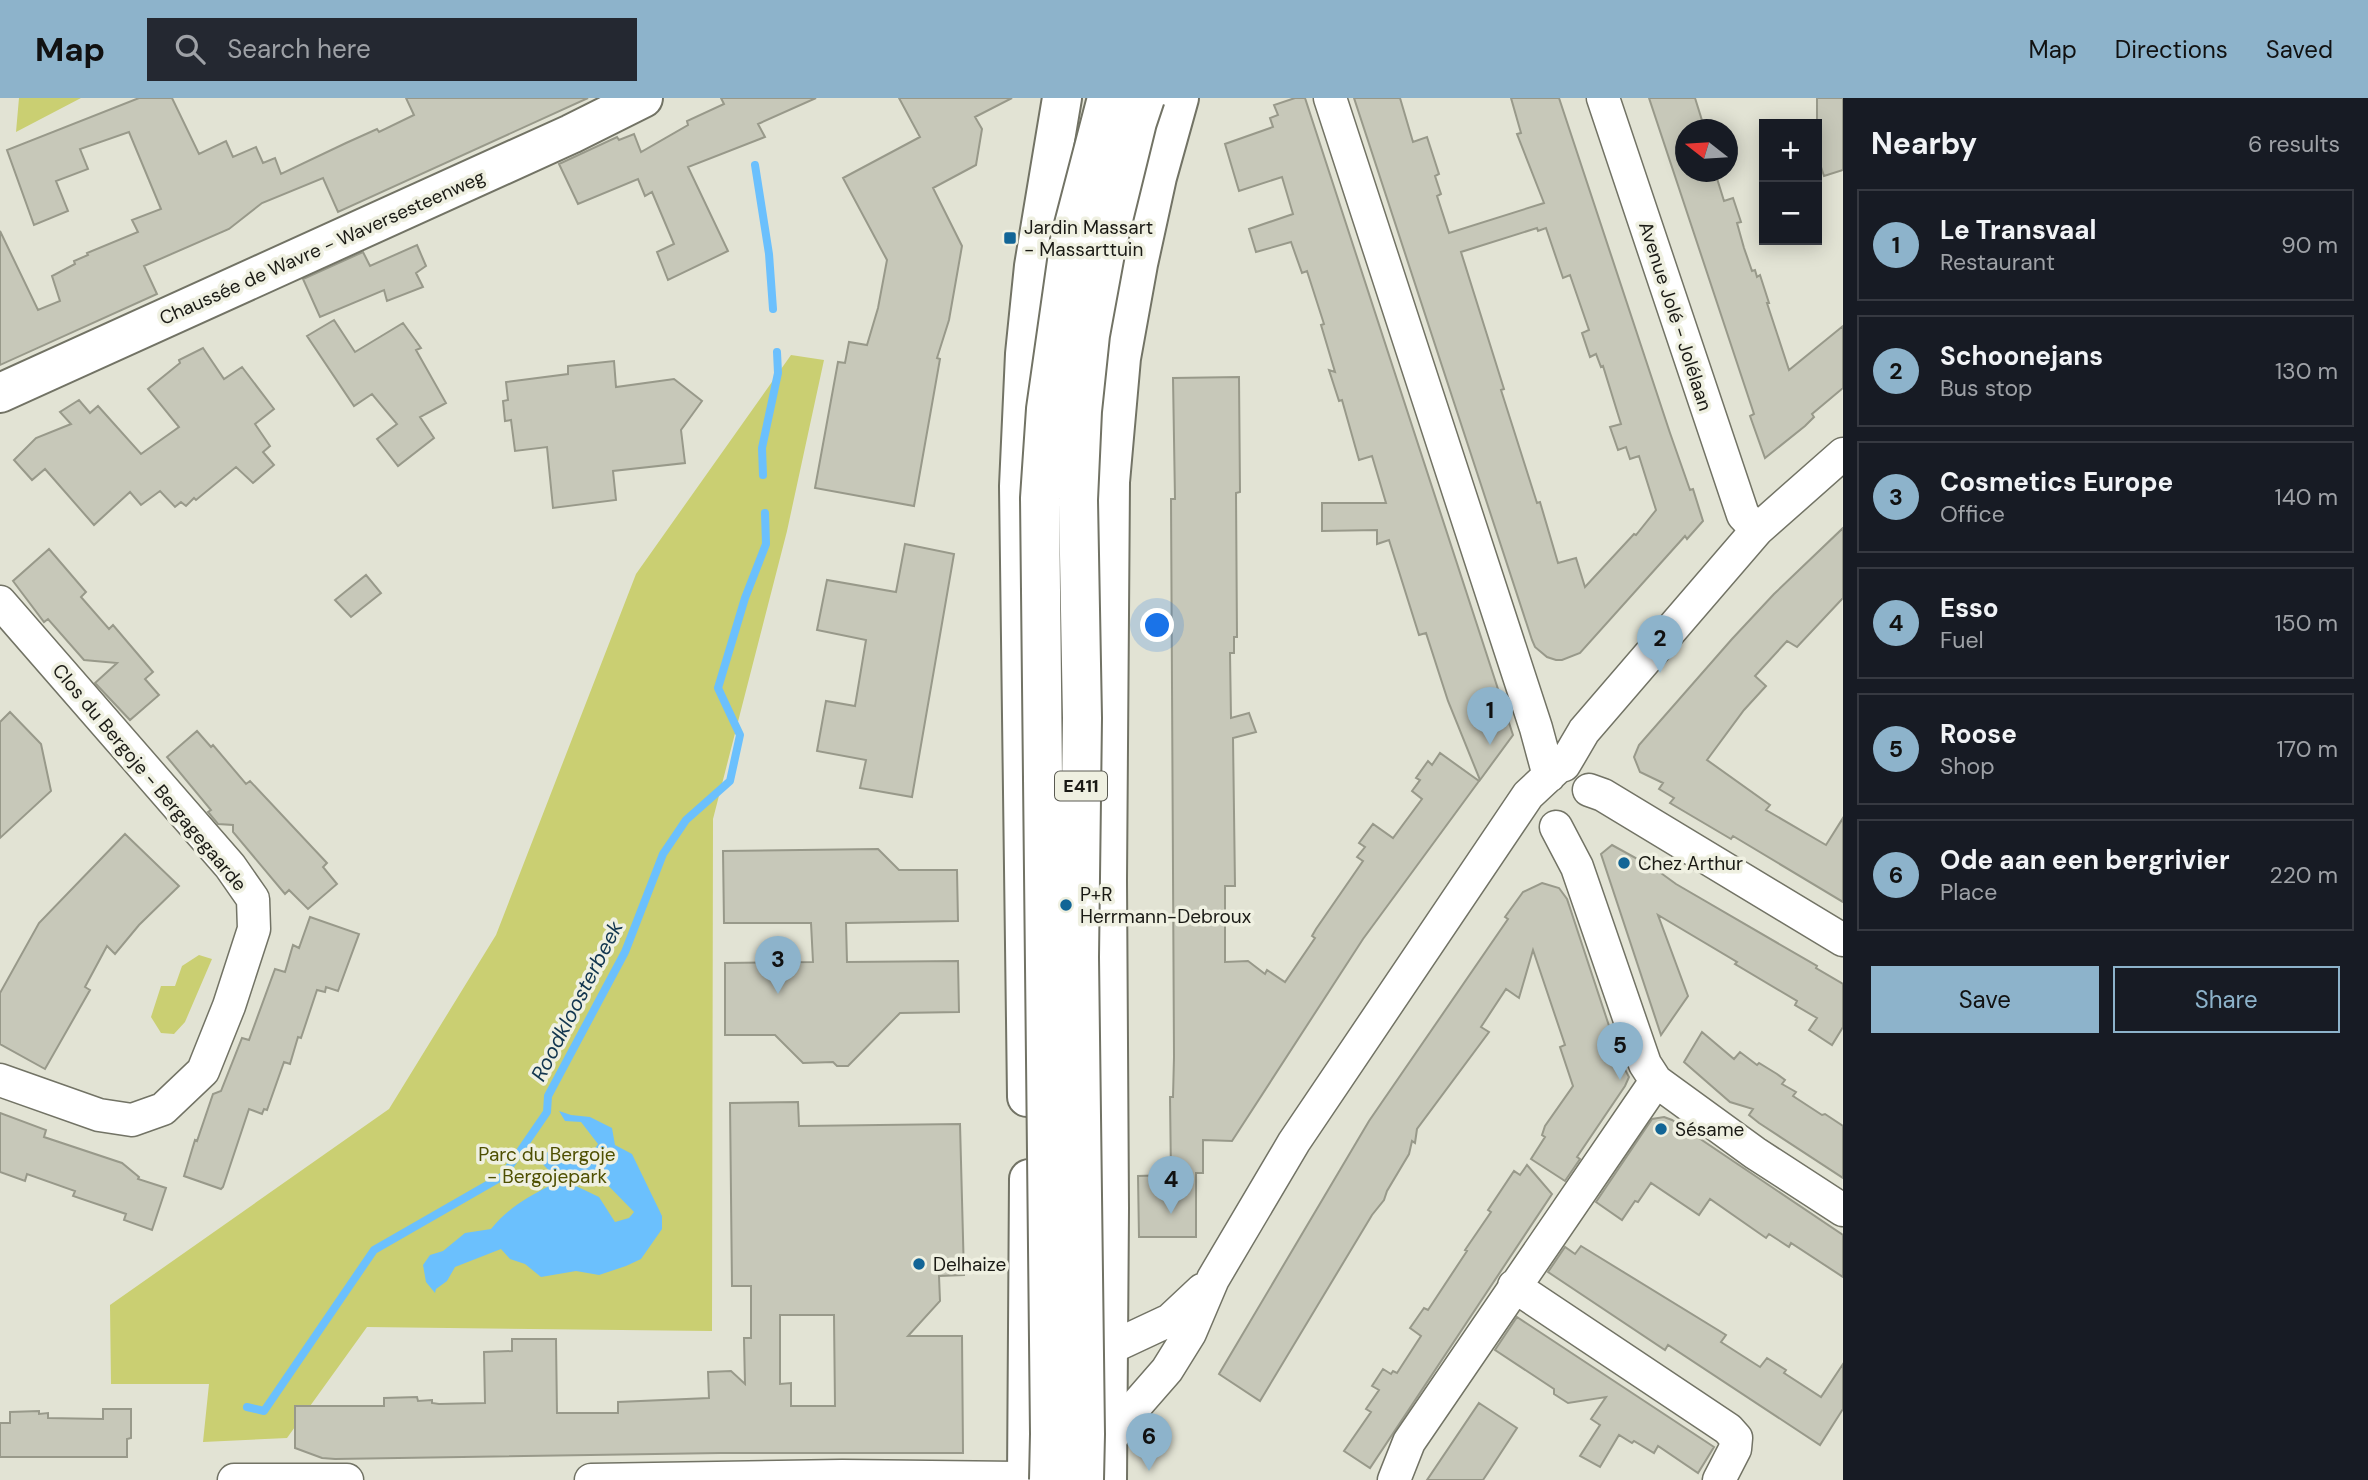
<!DOCTYPE html>
<meta charset="utf-8">
<style>
body{margin:0;font-family:"DM Sans",sans-serif;background:#242831;color:#f1f3f6}
.controls{position:absolute;right:21px;top:21px;display:grid;overflow:hidden;border-radius:0px;box-shadow:0 4px 18px #0003}
.controls button{width:63px;height:63px;display:grid;place-items:center;padding:0;border:0;border-bottom:2px solid #363941;background:#171b24;color:#f1f3f6;font:35px sans-serif}
.compass{position:absolute;left:1675px;top:21px;width:63px;height:63px;border-radius:50%;background:#171b24;box-shadow:0 4px 18px #0003;rotate:287deg}
.you{position:absolute;left:1158px;top:528px;width:24px;height:24px;margin:-18px;border:5px solid #fff;border-radius:50%;background:#1a73e8;box-shadow:0 0 0 10px #1a73e833}
.badge{display:grid;place-items:center;width:46px;height:46px;border-radius:50%;background:#8db3cb;color:#111;font-size:23px;font-weight:700}
.pin{position:absolute;translate:-50% -58px;filter:drop-shadow(0 2px 4px #0008)}
.pin::after{content:'';position:absolute;top:37px;width:24px;height:21px;background:inherit;clip-path:polygon(0 0,100% 0,50% 100%)}
.list{margin:0;padding:0;list-style:none}
h2{display:flex;justify-content:space-between;align-items:center;height:91px;margin:0;padding:0 28px;font-size:30px}
h2 small{font-size:23px;font-weight:400;color:#9ea1a6}
.list li{display:grid;grid-template-columns:46px 1fr auto;gap:21px;align-items:center;box-sizing:border-box;height:112px;margin:0 14px 14px;padding:0 14px;border:2px solid #363941;border-radius:0px}
.list b{display:block;font-size:26px;white-space:nowrap}
.list p{margin:0;font-size:23px;white-space:nowrap;color:#9ea1a6}
.list em{font-size:23px;font-style:normal;color:#9ea1a6}
.actions{display:flex;gap:14px;padding:21px 28px}
.actions a{flex:1;padding:16px 0;border:2px solid #8db3cb;border-radius:0px;text-align:center;font-size:24px;color:#8db3cb}
.actions .main{background:#8db3cb;color:#111}
.icon{flex:none;width:38px;height:38px;fill:none;stroke:currentColor;stroke-width:2;stroke-linecap:round;stroke-linejoin:round}
.map{position:relative;flex:none;width:1843px;height:1382px;overflow:hidden}
header{display:flex;align-items:center;gap:42px;box-sizing:border-box;height:98px;padding:0 35px;background:#8db3cb;color:#111}
header strong{font-size:33px}
nav{display:flex;gap:38px;margin-inline-start:auto;font-size:24px}
.search{width:490px;height:63px;background:#242831;display:flex;align-items:center;gap:18px;box-sizing:border-box;padding:0 24px;border-radius:0px;color:#9ea1a6;font-size:26px}
main{display:flex}
aside{flex:1;background:#171b24}
.map>svg:first-child{display:block}
</style>
<header>
<strong>Map</strong>
<div class="search"><svg class="icon" aria-label="search" viewBox="0 0 24 24"><circle cx="10" cy="10" r="6"/><path d="M15 15l6 6"/></svg>Search here</div>
<nav><a>Map</a><a>Directions</a><a>Saved</a></nav>
</header>
<main>
<div class="map">
<svg width="1843" height="1382" viewBox="0 0 1843 1382">
<rect width="100%" height="100%" fill="#e2e3d4"/>
<!-- green -->
<path fill="#cacf72" d="M 19,0 L 81,0 L 16,34 Z
M 791,257 L 824,262 L 787,433 L 713,721 L 712,1233 L 367,1229 L 287,1340 L 203,1344 L 209,1286 L 111,1286 L 110,1207 L 389,1011 L 496,837 L 636,476 Z
M 199,857 L 212,861 L 185,924 L 174,936 L 161,935 L 151,919 L 161,888 L 175,888 L 182,868 Z"/>
<!-- water -->
<path fill="#6bc0fd" fill-rule="evenodd" d="M 559,1013 L 571,1017 L 590,1019 L 612,1030 L 615,1047 L 632,1056 L 662,1118 L 662,1131 L 641,1161 L 626,1168 L 599,1177 L 576,1173 L 541,1179 L 525,1166 L 510,1161 L 501,1151 L 455,1169 L 447,1183 L 436,1191 L 435,1195 L 426,1184 L 423,1167 L 430,1157 L 443,1153 L 465,1135 L 491,1131 C 507,1111 526,1100 549,1088 L 552,1076 L 537,1060 L 557,1049 L 567,1056 L 591,1056 L 598,1046 L 581,1024 L 565,1023 ZM 582,1073 L 594,1073 L 634,1114 L 629,1120 L 615,1124 L 599,1099 L 574,1087 L 576,1080 Z"/>
<g fill="none" stroke-linecap="round" stroke-linejoin="round">
<!-- stream -->
<path stroke="#6bc0fd" stroke-width="8" d="M 755,67 L 769,156 L 773,211
M 763,377 L 762,350 L 778,275 L 777,254
M 247,1309 L 264,1313 L 374,1152 L 503,1078 L 547,1014 L 548,998 L 625,854 L 663,756 L 686,722 L 730,683 L 740,637 L 718,590 L 745,500 L 766,446 L 765,415"/>
</g>
<!-- building -->
<path fill="#c7c8b9" stroke="#98998a" stroke-width="2" fill-rule="evenodd" d="M 139,0 L 172,0 L 199,56 L 226,43 L 233,59 L 256,49 L 263,65 L 275,60 L 281,76 L 346,45 L 377,31 L 379,34 L 414,17 L 406,0 L 588,0 L 338,114 L 323,80 L 262,105 L 229,131 L 144,168 L 157,196 L 0,267 L 0,133 L 38,212 L 60,203 L 52,178 L 75,166 L 74,163 L 88,157 L 87,155 L 138,134 L 132,122 L 161,111 L 129,34 L 80,51 L 88,71 L 56,83 L 68,113 L 34,127 L 7,52 Z
M 721,0 L 816,0 L 758,26 L 765,39 L 688,69 L 728,153 L 668,182 L 657,154 L 674,146 L 652,94 L 645,98 L 638,81 L 578,106 L 559,66 L 617,39 L 619,42 L 634,36 L 641,54 L 688,27 L 687,23 L 724,6 Z
M 899,0 L 1012,0 L 975,19 L 982,31 L 976,67 L 933,90 L 962,148 L 949,222 L 937,260 L 940,261 L 914,408 L 815,390 L 838,264 L 845,265 L 849,244 L 867,247 L 878,210 L 887,162 L 843,80 L 920,39 Z
M 1295,0 L 1305,0 L 1513,637 L 1480,682 L 1448,603 L 1426,535 L 1419,537 L 1389,442 L 1377,446 L 1377,432 L 1322,433 L 1322,405 L 1386,405 L 1372,358 L 1359,362 L 1342,302 L 1339,303 L 1329,272 L 1335,274 L 1321,227 L 1324,226 L 1307,173 L 1302,175 L 1291,144 L 1256,154 L 1249,131 L 1293,116 L 1282,79 L 1239,93 L 1225,46 L 1273,29 L 1270,20 L 1278,17 L 1274,7 Z
M 1354,0 L 1400,0 L 1413,44 L 1427,39 L 1439,76 L 1435,78 L 1441,96 L 1437,98 L 1449,135 L 1544,105 L 1517,36 L 1521,35 L 1511,0 L 1559,0 L 1670,335 L 1690,392 L 1693,391 L 1703,423 L 1687,441 L 1685,438 L 1580,555 L 1562,562 L 1556,562 L 1547,559 L 1535,549 L 1532,542 ZM 1537,130 L 1538,133 L 1546,130 L 1563,180 L 1570,177 L 1589,232 L 1582,235 L 1590,259 L 1596,256 L 1601,269 L 1603,268 L 1621,326 L 1610,329 L 1618,352 L 1626,349 L 1630,361 L 1639,358 L 1656,412 L 1636,437 L 1634,436 L 1585,489 L 1576,460 L 1558,465 L 1540,404 L 1537,405 L 1501,292 L 1504,291 L 1461,154 Z
M 1649,0 L 1695,0 L 1705,32 L 1685,32 L 1685,74 L 1715,74 L 1724,103 L 1733,100 L 1741,124 L 1737,125 L 1744,150 L 1752,173 L 1755,172 L 1757,179 L 1760,177 L 1769,205 L 1767,205 L 1789,272 L 1843,228 L 1843,290 L 1812,316 L 1814,319 L 1805,328 L 1765,360 L 1750,318 L 1754,316 Z
M 1817,0 L 1843,0 L 1843,72 L 1824,78 L 1817,57 Z
M 417,147 L 426,168 L 416,175 L 423,189 L 387,203 L 384,192 L 320,219 L 303,181 L 363,154 L 370,168 Z
M 334,222 L 355,254 L 403,225 L 421,250 L 416,252 L 446,305 L 420,319 L 434,340 L 398,368 L 377,341 L 397,326 L 372,296 L 354,308 L 307,238 Z
M 203,250 L 224,281 L 242,269 L 274,311 L 255,326 L 270,348 L 263,354 L 274,367 L 253,385 L 236,369 L 196,402 L 194,400 L 186,408 L 181,404 L 175,409 L 160,393 L 141,407 L 130,394 L 94,427 L 45,371 L 32,382 L 14,362 L 36,340 L 71,326 L 60,314 L 79,302 L 90,315 L 98,308 L 141,356 L 179,329 L 148,291 L 180,265 L 179,262 Z
M 614,263 L 616,289 L 674,281 L 702,303 L 681,332 L 685,365 L 613,373 L 616,402 L 553,410 L 547,349 L 515,353 L 511,322 L 505,323 L 503,303 L 508,302 L 506,284 L 568,276 L 568,268 Z
M 1239,279 L 1240,394 L 1236,395 L 1237,539 L 1234,539 L 1234,555 L 1230,555 L 1231,620 L 1249,615 L 1256,634 L 1233,640 L 1235,788 L 1225,788 L 1225,864 L 1248,863 L 1265,876 L 1267,872 L 1285,884 L 1315,840 L 1312,838 L 1316,831 L 1363,763 L 1357,759 L 1365,749 L 1359,745 L 1373,726 L 1393,740 L 1422,701 L 1412,693 L 1420,682 L 1416,680 L 1428,663 L 1432,667 L 1440,655 L 1479,683 L 1363,841 L 1232,1043 L 1203,1042 L 1203,1075 L 1196,1075 L 1196,1139 L 1139,1139 L 1138,1078 L 1171,1077 L 1170,999 L 1173,999 L 1174,959 L 1171,401 L 1175,401 L 1173,280 Z
M 1843,430 L 1843,500 L 1797,549 L 1787,543 L 1755,578 L 1766,588 L 1744,612 L 1707,662 L 1770,707 L 1766,712 L 1826,747 L 1843,720 L 1843,804 L 1733,738 L 1731,741 L 1670,705 L 1674,700 L 1659,691 L 1663,685 L 1640,674 L 1634,659 L 1639,647 L 1732,541 L 1774,496 Z
M 905,446 L 954,456 L 912,699 L 860,690 L 866,662 L 817,653 L 826,603 L 855,608 L 866,542 L 817,532 L 827,482 L 896,494 Z
M 49,451 L 86,494 L 81,499 L 109,531 L 113,527 L 153,574 L 145,581 L 159,597 L 130,622 L 95,585 L 117,565 L 84,562 L 48,521 L 44,524 L 13,483 Z
M 366,477 L 381,495 L 351,519 L 335,502 Z
M 10,614 L 41,646 L 51,693 L 0,740 L 0,624 Z
M 197,633 L 211,649 L 213,647 L 246,686 L 250,683 L 327,765 L 323,769 L 337,786 L 308,811 L 289,792 L 285,796 L 233,734 L 233,727 L 218,726 L 208,714 L 211,712 L 167,659 Z
M 125,736 L 179,788 L 139,827 L 115,856 L 107,848 L 85,889 L 90,892 L 45,971 L 0,946 L 0,895 L 39,825 Z
M 1612,747 L 1654,770 L 1676,786 L 1817,868 L 1816,870 L 1843,886 L 1843,929 L 1832,947 L 1809,932 L 1817,920 L 1795,907 L 1797,903 L 1735,866 L 1737,864 L 1658,817 L 1688,898 L 1661,937 L 1601,756 Z
M 878,751 L 899,772 L 957,772 L 958,823 L 846,825 L 847,864 L 958,863 L 959,914 L 900,915 L 848,968 L 837,968 L 833,964 L 803,965 L 775,937 L 725,937 L 725,865 L 813,864 L 811,825 L 724,825 L 723,753 Z
M 1542,785 L 1559,790 L 1567,801 L 1621,964 L 1629,979 L 1625,988 L 1577,1059 L 1580,1061 L 1565,1083 L 1531,1061 L 1545,1039 L 1542,1037 L 1545,1028 L 1573,988 L 1560,949 L 1565,947 L 1533,852 L 1519,900 L 1506,891 L 1481,929 L 1489,934 L 1417,1031 L 1415,1045 L 1412,1043 L 1409,1056 L 1387,1093 L 1384,1102 L 1372,1117 L 1260,1303 L 1219,1276 L 1369,1023 L 1508,821 L 1505,819 L 1523,794 Z
M 310,819 L 359,836 L 338,893 L 326,889 L 325,894 L 317,892 L 301,940 L 298,939 L 290,966 L 284,964 L 267,1012 L 264,1011 L 262,1016 L 249,1011 L 223,1089 L 221,1091 L 184,1078 L 195,1042 L 197,1043 L 213,996 L 221,993 L 242,940 L 249,942 L 275,871 L 285,874 L 293,847 L 299,850 Z
M 1702,934 L 1734,961 L 1740,954 L 1757,967 L 1759,965 L 1777,976 L 1785,982 L 1782,986 L 1796,994 L 1793,998 L 1822,1017 L 1825,1016 L 1843,1028 L 1843,1080 L 1759,1025 L 1749,1017 L 1753,1011 L 1730,1004 L 1684,964 Z
M 798,1004 L 799,1028 L 960,1026 L 964,1177 L 939,1178 L 940,1203 L 908,1238 L 962,1238 L 963,1355 L 721,1355 L 335,1361 L 322,1360 L 295,1350 L 295,1308 L 384,1308 L 384,1300 L 417,1299 L 418,1303 L 432,1302 L 432,1305 L 439,1306 L 485,1305 L 484,1254 L 512,1253 L 512,1241 L 556,1241 L 557,1315 L 618,1315 L 618,1304 L 709,1300 L 708,1274 L 731,1273 L 745,1286 L 744,1240 L 751,1240 L 751,1188 L 732,1188 L 730,1005 ZM 780,1217 L 834,1217 L 835,1308 L 791,1308 L 791,1285 L 780,1286 Z
M 0,1015 L 46,1032 L 44,1039 L 122,1065 L 139,1079 L 138,1081 L 166,1090 L 152,1132 L 124,1122 L 126,1116 L 73,1098 L 75,1093 L 27,1076 L 25,1083 L 0,1074 Z
M 1664,1019 L 1672,1022 L 1843,1137 L 1843,1179 L 1791,1145 L 1789,1149 L 1769,1136 L 1766,1140 L 1710,1101 L 1699,1117 L 1651,1085 L 1638,1104 L 1635,1103 L 1622,1122 L 1596,1104 L 1652,1021 Z
M 1527,1067 L 1552,1096 L 1370,1370 L 1344,1353 L 1371,1314 L 1366,1311 L 1379,1292 L 1372,1288 L 1383,1271 L 1391,1276 L 1393,1273 L 1397,1275 L 1421,1238 L 1410,1230 L 1424,1210 L 1428,1212 L 1467,1153 L 1465,1152 L 1491,1114 L 1488,1112 L 1514,1073 L 1520,1077 Z
M 1581,1148 L 1726,1237 L 1721,1244 L 1760,1269 L 1767,1260 L 1786,1272 L 1784,1275 L 1821,1299 L 1843,1266 L 1843,1311 L 1820,1347 L 1668,1247 L 1665,1252 L 1548,1174 L 1565,1149 L 1575,1156 Z
M 1517,1219 L 1714,1349 L 1698,1375 L 1658,1348 L 1654,1355 L 1634,1343 L 1632,1345 L 1619,1337 L 1600,1369 L 1580,1358 L 1600,1327 L 1591,1321 L 1606,1299 L 1568,1305 L 1554,1296 L 1554,1291 L 1495,1252 Z
M 1479,1305 L 1517,1330 L 1491,1370 L 1483,1382 L 1427,1382 Z
M 103,1311 L 131,1311 L 131,1340 L 127,1341 L 127,1359 L 0,1359 L 0,1325 L 10,1325 L 10,1314 L 39,1313 L 39,1316 L 48,1315 L 48,1320 L 103,1321 Z"/>
<g fill="none" stroke-linecap="round" stroke-linejoin="round">
<defs>
<path id="minor" d="M 1330,0 L 1536,630 L 1549,678
M 1603,0 L 1743,417 L 1757,432
M 0,504 L 230,768 L 253,801 L 254,831 L 229,908 L 203,973 L 163,1011 L 132,1022 L 99,1017 L 0,982
M 1589,692 L 1603,697 L 1843,842
M 1556,729 L 1577,769 L 1645,966 L 1656,983 L 1755,1055 L 1843,1112
M 1514,1188 L 1728,1331 L 1736,1340 L 1735,1351 L 1719,1382
M 1108,1251 L 1170,1222 L 1202,1192
M 1108,1346 L 1119,1327 L 1167,1272 L 1190,1235 L 1213,1181 L 1294,1044 L 1528,697 L 1558,669 L 1564,667 L 1584,633 L 1757,432 L 1843,356
M 234,1382 L 347,1382
M 591,1382 L 842,1378 L 1027,1380
M 1394,1382 L 1409,1344 L 1656,983"/>
<path id="major" d="M 0,295 L 571,36 L 643,0
M 1027,999 L 1019,388 L 1025,256 L 1034,168 L 1062,0
M 1027,1382 L 1029,1081
M 1107,1382 L 1109,1110 L 1107,782 L 1110,384 L 1121,260 L 1138,166 L 1157,79 L 1179,0"/>
</defs>
<!-- minor casing -->
<use href="#minor" stroke="#727365" stroke-width="35"/>
<!-- major casing -->
<use href="#major" stroke="#727365" stroke-width="42"/>
<!-- minor -->
<use href="#minor" stroke="#fff" stroke-width="32"/>
<!-- major -->
<use href="#major" stroke="#fff" stroke-width="38"/>
<defs>
<path id="highway-bridge" d="M 1049,1382 L 1050,1336 L 1040,400 L 1046,311 L 1070,142 L 1107,0
M 1084,1382 L 1085,1336 L 1079,859 L 1082,620 L 1078,402 L 1082,313 L 1090,237 L 1106,150 L 1137,24 L 1145,0"/>
</defs>
<!-- highway-bridge casing -->
<use href="#highway-bridge" stroke="#727365" stroke-width="42" stroke-linecap="butt"/>
<!-- highway-bridge -->
<use href="#highway-bridge" stroke="#fff" stroke-width="38"/>
</g>
<!-- markers -->
<g fill="#126596" stroke="#eff0e1" stroke-width="2.5">
<rect x="1003" y="133" width="14" height="14" rx="3.5"/>
<circle cx="1624" cy="765" r="7"/>
<circle cx="1066" cy="807" r="7"/>
<circle cx="1661" cy="1031" r="7"/>
<circle cx="919" cy="1166" r="7"/>
</g>
<g text-anchor="middle" stroke-width="7" stroke-linejoin="round" paint-order="stroke">
<!-- shield labels -->
<rect fill="#eff0e1" stroke="#5a5a52" stroke-width="2" x="1055" y="673.5" width="52" height="29" rx="5"/>
<g font-size="18" font-weight="bold" fill="#1a1a15">
<text x="1081" y="694">E411</text>
</g>
<!-- poi labels -->
<g font-size="19" fill="#1a1a15" stroke="#eff0e1" text-anchor="start">
<text x="1024" y="136">Jardin Massart<tspan x="1024" dy="22">- Massarttuin</tspan></text>
<text x="1638" y="772">Chez Arthur</text>
<text x="1080" y="803">P+R<tspan x="1080" dy="22">Herrmann-Debroux</tspan></text>
<text x="1675" y="1038">Sésame</text>
<text x="933" y="1173">Delhaize</text>
</g>
<!-- street labels -->
<g font-size="19" fill="#1a1a15" stroke="#eff0e1">
<text transform="translate(322 149) rotate(-24)" y="7">Chaussée de Wavre - Waversesteenweg</text>
<text transform="translate(1676 218) rotate(72)" y="7">Avenue Jolé - Jolélaan</text>
<text transform="translate(150 679) rotate(50)" y="7">Clos du Bergoje - Bergagegaarde</text>
</g>
<!-- park labels -->
<g font-size="19" fill="#4e4f01" stroke="#eff0e1">
<text x="547" y="1063">Parc du Bergoje<tspan x="547" dy="22">- Bergojepark</tspan></text>
</g>
<!-- water labels -->
<g font-size="21" font-style="italic" fill="#11354e" stroke="#eff0e1">
<text transform="translate(577 903) rotate(-63)" y="7">Roodkloosterbeek</text>
</g>
</g>
</svg>
<div class="controls">
<button>+</button>
<button>−</button>
</div>
<svg class="compass" viewBox="-18 -18 36 36"><path d="M0-13l5 13h-10z" fill="#e53935"/><path d="M0 13l5-13h-10z" fill="#9ea1a6"/></svg>
<div class="you"></div>
<div class="pin badge" style="left:1490px;top:647px">1</div>
<div class="pin badge" style="left:1660px;top:575px">2</div>
<div class="pin badge" style="left:778px;top:896px">3</div>
<div class="pin badge" style="left:1171px;top:1116px">4</div>
<div class="pin badge" style="left:1620px;top:982px">5</div>
<div class="pin badge" style="left:1149px;top:1373px">6</div>
</div>
<aside>
<h2>Nearby<small>6 results</small></h2>
<ul class="list">
<li><span class="badge">1</span><div><b>Le Transvaal</b><p>Restaurant</p></div><em>90 m</em></li>
<li><span class="badge">2</span><div><b>Schoonejans</b><p>Bus stop</p></div><em>130 m</em></li>
<li><span class="badge">3</span><div><b>Cosmetics Europe</b><p>Office</p></div><em>140 m</em></li>
<li><span class="badge">4</span><div><b>Esso</b><p>Fuel</p></div><em>150 m</em></li>
<li><span class="badge">5</span><div><b>Roose</b><p>Shop</p></div><em>170 m</em></li>
<li><span class="badge">6</span><div><b>Ode aan een bergrivier</b><p>Place</p></div><em>220 m</em></li>
</ul>
<div class="actions"><a class="main">Save</a><a>Share</a></div>
</aside>
</main>
